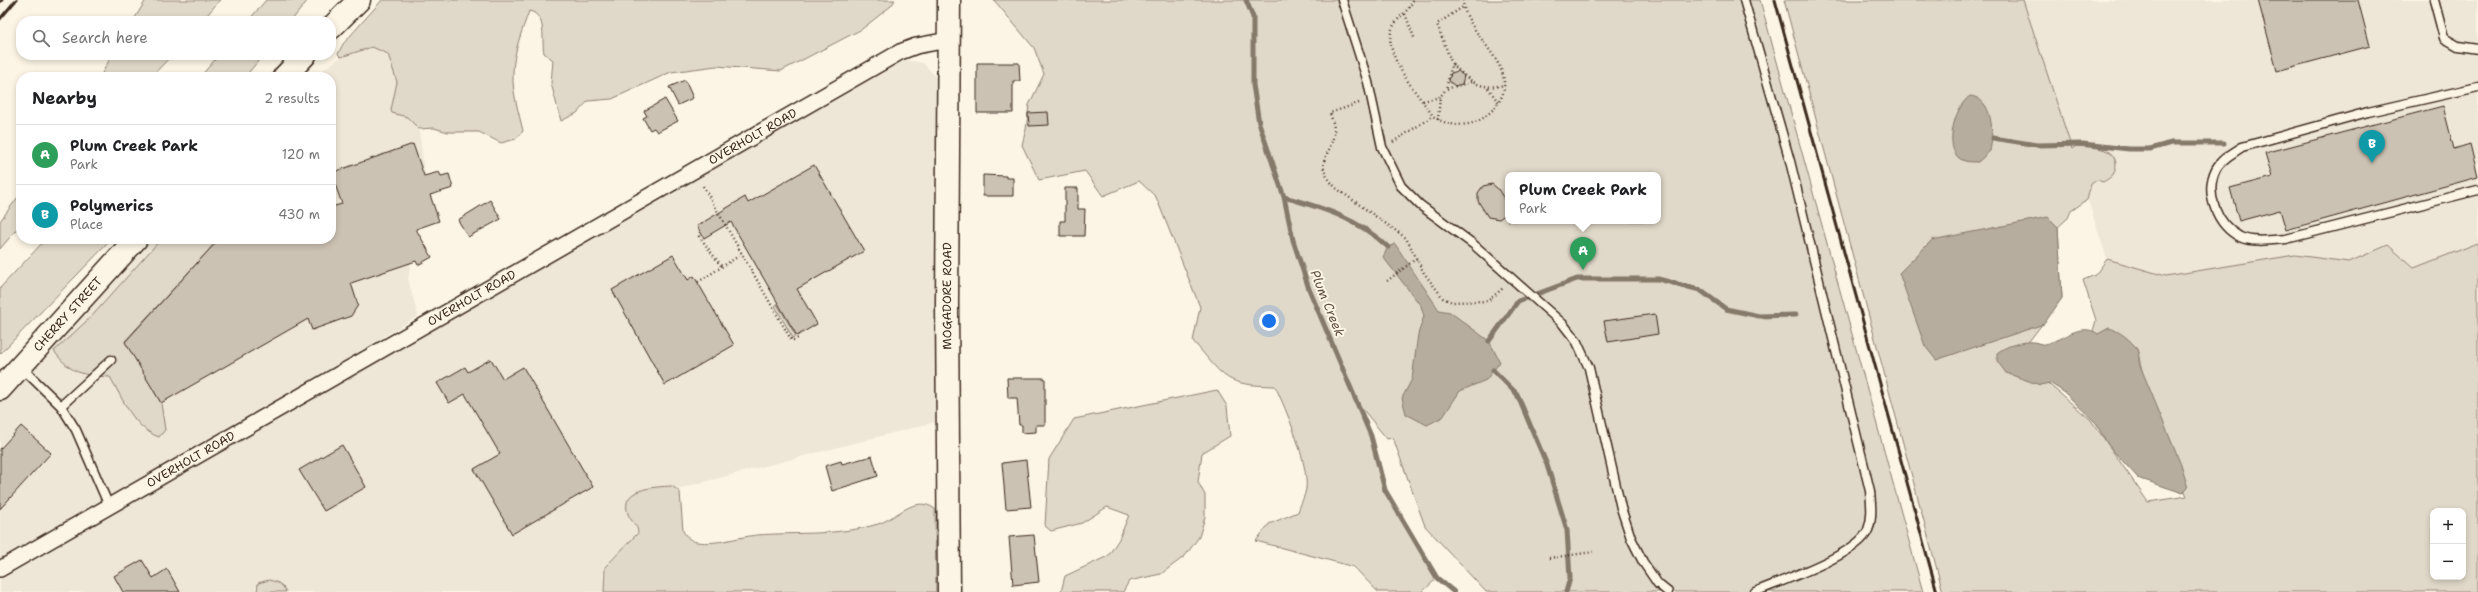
<!DOCTYPE html>
<meta charset="utf-8">
<style>
body{margin:0;font-family:"Shantell Sans",sans-serif;background:#f6f6f6;color:#202124}
.controls{position:absolute;right:12px;bottom:12px;display:grid;overflow:hidden;border-radius:8px;box-shadow:0 2px 6px #0003}
.controls button{width:36px;height:36px;display:grid;place-items:center;padding:0;border:0;border-bottom:1px solid #e0e0e0;background:#fff;color:#202124;font:20px sans-serif}
.you{position:absolute;left:1269px;top:321px;width:14px;height:14px;margin:-10px;border:3px solid #fff;border-radius:50%;background:#1a73e8;box-shadow:0 0 0 6px #1a73e833}
.badge{display:grid;place-items:center;width:26px;height:26px;border-radius:50%;background:#d93025;color:#fff;font-size:13px;font-weight:700}
.pin{position:absolute;translate:-50% -33px;filter:drop-shadow(0 1px 2px #0008)}
.pin::after{content:'';position:absolute;top:21px;width:14px;height:12px;background:inherit;clip-path:polygon(0 0,100% 0,50% 100%)}
.popup{position:absolute;left:1505px;top:172px;width:156px;height:52px;box-sizing:border-box;display:grid;place-content:center;border-radius:8px;background:#fff;filter:drop-shadow(0 1px 3px #0005);font-size:13px;white-space:nowrap;color:#757577}
.popup b{font-size:15px;color:#202124}
.popup::after{content:'';position:absolute;left:50%;top:100%;margin-left:-8px;border:8px solid transparent;border-top-color:#fff}
.list{margin:0;padding:0;list-style:none}
h2{display:flex;justify-content:space-between;align-items:center;height:52px;margin:0;padding:0 16px;font-size:17px}
h2 small{font-size:13px;font-weight:400;color:#757577}
.list li{display:grid;grid-template-columns:26px 1fr auto;gap:12px;align-items:center;box-sizing:border-box;height:60px;padding:0 16px;border-top:1px solid #e0e0e0}
.list b{display:block;font-size:15px;white-space:nowrap}
.list p{margin:0;font-size:13px;white-space:nowrap;color:#757577}
.list em{font-size:13px;font-style:normal;color:#757577}
.icon{flex:none;width:22px;height:22px;fill:none;stroke:currentColor;stroke-width:2;stroke-linecap:round;stroke-linejoin:round}
.map{position:relative;flex:none;width:2478px;height:592px;overflow:hidden}
.search{position:absolute;background:#fff;box-shadow:0 2px 6px #0003;left:16px;top:16px;width:320px;height:44px;display:flex;align-items:center;gap:10px;box-sizing:border-box;padding:0 14px;border-radius:16px;color:#757577;font-size:15px}
.panel{position:absolute;background:#fff;box-shadow:0 2px 6px #0003;left:16px;top:72px;width:320px;height:172px;border-radius:16px}
.map>svg:first-child{display:block}
</style>
<div class="map">
<svg width="2478" height="592" viewBox="0 0 2478 592">
<rect width="100%" height="100%" fill="#fcf5e5"/>
<filter id="ink" filterUnits="userSpaceOnUse"><feTurbulence type="fractalNoise" baseFrequency=".025" numOctaves="2"/><feDisplacementMap in="SourceGraphic" scale="8" xChannelSelector="R" yChannelSelector="G"/><feConvolveMatrix kernelMatrix="1 2 1 2 8 2 1 2 1" color-interpolation-filters="sRGB"/></filter>
<g filter="url(#ink)">
<!-- built -->
<path fill="#eee6d6" d="M 2023,0 L 2478,0 L 2478,243 L 2414,268 L 2388,245 L 2349,262 L 2295,255 L 2166,276 L 2107,259 Z
M 372,47 L 388,54 L 397,82 L 391,110 L 393,113 L 407,117 L 419,129 L 424,170 L 439,221 L 401,234 L 411,263 L 408,279 L 418,316 L 309,382 L 0,559 L 0,399 L 144,239 L 331,239 L 331,77 L 313,77 L 341,57 Z
M 907,60 L 923,63 L 940,81 L 936,226 L 935,422 L 677,489 L 655,487 L 632,521 L 638,529 L 638,533 L 632,542 L 612,559 L 603,572 L 604,592 L 286,592 L 284,587 L 256,586 L 257,592 L 0,592 L 0,579 L 242,440 L 402,338 L 854,79 Z"/>
<!-- green -->
<path fill="#e0d8c8" stroke="#8e8173" fill-rule="evenodd" d="M 146,0 L 220,0 L 202,21 L 133,21 Z
M 266,0 L 308,0 L 291,21 L 248,21 Z
M 382,0 L 895,0 L 891,6 L 862,29 L 781,71 L 716,66 L 671,72 L 612,99 L 588,101 L 577,113 L 561,121 L 551,83 L 553,60 L 544,53 C 541,41 548,15 529,11 C 522,31 513,53 513,74 C 512,92 519,113 523,131 L 516,139 L 501,143 L 479,132 L 448,132 L 434,128 L 419,129 L 407,117 L 392,113 L 391,110 L 397,82 L 388,54 L 372,47 L 341,57 L 338,54 L 343,44 Z
M 994,0 L 1760,0 L 1923,592 L 1486,592 L 1425,526 L 1393,438 L 1387,439 L 1356,401 L 1371,436 L 1385,490 L 1437,578 L 1422,592 L 1378,592 L 1354,567 L 1256,541 L 1269,524 L 1298,512 C 1300,505 1305,496 1306,489 C 1309,464 1286,409 1275,386 C 1224,385 1226,379 1193,341 L 1200,307 L 1156,197 L 1139,181 L 1103,196 L 1085,171 L 1039,180 L 1022,145 L 1026,129 L 1029,105 L 1044,74 L 1034,48 ZM 1508,175 L 1658,175 L 1658,221 L 1508,221 Z
M 1784,0 L 2023,0 L 2072,149 L 2076,146 C 2091,148 2116,145 2116,166 C 2115,175 2110,178 2103,182 L 2097,180 L 2091,184 L 2087,200 L 2071,211 L 2068,218 L 2058,227 L 2062,298 L 2017,357 L 2091,420 L 2148,502 L 2187,496 L 2154,422 L 2137,349 L 2109,328 L 2098,335 L 2093,331 L 2096,320 L 2083,280 L 2095,275 L 2107,259 L 2166,276 L 2295,255 L 2349,262 L 2388,245 L 2414,268 L 2478,243 L 2478,592 L 1943,592 ZM 2433,511 L 2463,511 L 2463,577 L 2433,577 Z
M 112,55 L 172,55 L 151,77 L 100,77 Z
M 219,55 L 263,55 L 245,77 L 200,77 Z
M 21,193 L 21,224 L 0,249 L 0,221 Z
M 46,239 L 112,239 L 0,354 L 0,288 Z
M 161,239 L 219,239 L 125,341 L 161,403 L 165,430 L 159,437 C 133,428 123,399 110,377 C 82,375 71,374 54,351 L 92,316 Z
M 777,304 L 796,336 L 793,338 L 775,306 Z
M 1217,390 L 1227,406 L 1230,436 L 1202,453 L 1198,482 L 1205,495 L 1205,517 L 1199,537 L 1185,556 L 1161,574 L 1129,581 L 1123,592 L 1061,592 L 1065,576 L 1108,556 L 1119,539 L 1129,515 L 1107,507 L 1082,523 L 1051,531 L 1045,526 L 1049,459 L 1074,419 Z
M 672,486 L 680,492 L 683,531 C 686,536 690,541 697,542 C 717,545 737,537 757,535 C 798,532 838,536 878,524 C 897,518 915,494 935,509 L 936,592 L 604,592 L 605,567 L 638,533 C 638,525 631,522 628,514 C 619,488 654,487 672,486 Z
M 269,580 C 277,582 283,584 286,592 L 257,592 L 258,583 Z"/>
<!-- water -->
<path fill="#b7ad9e" stroke="#85796b" d="M 1970,96 C 1993,98 1994,133 1990,151 L 1978,162 C 1974,162 1969,162 1965,161 C 1941,155 1954,106 1970,96 Z
M 2048,217 L 2058,227 L 2062,298 L 2044,324 L 1936,360 L 1925,346 L 1899,273 L 1932,240 Z
M 1395,244 L 1439,310 L 1450,312 L 1489,341 L 1500,362 L 1486,380 L 1460,391 L 1443,417 L 1427,425 L 1406,414 L 1402,398 L 1412,379 L 1418,334 L 1424,316 L 1421,306 L 1383,257 L 1388,247 Z
M 2109,328 C 2118,330 2133,341 2137,350 C 2139,354 2139,359 2139,363 L 2181,465 L 2188,488 L 2183,493 L 2138,478 L 2108,445 L 2096,423 L 2065,393 L 2050,383 L 2040,385 L 2006,373 L 1997,361 L 1997,353 C 2005,346 2023,341 2033,342 C 2037,342 2041,345 2045,344 C 2062,341 2080,321 2098,334 Z"/>
<g fill="none" stroke-linecap="round" stroke-linejoin="round">
<!-- stream -->
<path stroke="#85796b" stroke-width="5" d="M 1246,0 L 1253,17 L 1253,85 L 1259,123 L 1284,197 L 1293,240 L 1309,289 L 1371,436 L 1385,490 L 1437,578 L 1454,592
M 1993,138 L 2037,145 L 2083,144 L 2129,149 L 2150,149 L 2171,143 L 2224,143
M 1284,197 C 1323,208 1357,218 1388,247
M 1489,341 L 1518,301 L 1577,279 L 1658,279 L 1700,290 L 1726,309 L 1759,316 L 1796,315
M 1493,370 L 1517,394 L 1547,465 L 1567,530 L 1570,578 L 1566,592"/>
</g>
<!-- building -->
<path fill="#ccc2b3" stroke="#3b2a1e" d="M 2258,0 L 2358,0 L 2370,46 L 2277,71 Z
M 977,63 L 1019,63 L 1020,81 L 1013,81 L 1013,113 L 977,113 Z
M 1458,71 L 1464,76 L 1462,84 L 1455,86 L 1449,81 L 1451,73 Z
M 685,80 L 693,98 L 678,105 L 669,87 Z
M 665,99 L 678,121 L 657,132 L 654,128 L 650,130 L 643,118 L 647,116 L 644,111 Z
M 2443,106 L 2454,149 L 2470,144 L 2478,177 L 2286,230 L 2280,210 L 2239,221 L 2230,188 L 2272,177 L 2265,153 Z
M 1048,112 L 1049,125 L 1029,126 L 1028,113 Z
M 413,144 L 424,176 L 439,172 L 441,176 L 449,174 L 453,188 L 430,195 L 439,221 L 416,229 L 432,257 L 418,265 L 416,261 L 351,283 L 358,305 L 351,316 L 312,330 L 308,319 L 161,403 L 125,342 L 219,239 L 331,239 L 331,207 L 342,204 L 331,173 Z
M 814,165 L 864,251 L 797,289 L 817,324 L 797,336 L 731,222 L 704,238 L 697,226 L 745,197 L 748,203 Z
M 983,175 L 1006,176 L 1006,178 L 1013,178 L 1013,196 L 983,196 Z
M 1492,184 L 1498,189 L 1508,205 L 1506,214 L 1499,219 L 1488,217 L 1478,201 L 1478,193 L 1483,186 Z
M 1065,188 L 1078,188 L 1078,209 L 1085,209 L 1084,236 L 1060,236 L 1060,221 L 1065,221 Z
M 490,200 L 501,219 L 468,237 L 458,220 Z
M 673,255 L 688,280 L 694,276 L 734,345 L 665,385 L 612,290 Z
M 1655,314 L 1658,334 L 1608,342 L 1604,321 Z
M 491,359 L 503,379 L 523,367 L 593,487 L 512,534 L 474,469 L 500,454 L 465,394 L 449,403 L 437,383 L 465,367 L 468,372 Z
M 1007,378 L 1045,378 L 1045,425 L 1036,425 L 1036,432 L 1022,433 L 1022,425 L 1019,425 L 1017,398 L 1008,398 Z
M 21,426 L 51,453 L 0,509 L 0,449 Z
M 342,445 L 366,487 L 324,511 L 299,470 Z
M 872,456 L 878,476 L 832,491 L 825,466 L 841,461 L 842,464 Z
M 1026,460 L 1031,507 L 1006,509 L 1002,463 Z
M 1034,535 L 1039,582 L 1013,585 L 1009,537 Z
M 142,560 L 153,578 L 167,569 L 180,592 L 123,592 L 114,576 Z"/>
<g fill="none" stroke-linecap="round" stroke-linejoin="round">
<defs>
<path id="lane" d="M 1342,0 L 1368,82 L 1382,147 L 1401,186 L 1420,205 L 1473,244 L 1563,324 L 1577,342 L 1589,368 L 1621,508 L 1631,538 L 1643,562 L 1658,584 L 1668,592
M 1744,0 L 1790,161 L 1870,491 C 1871,503 1873,517 1868,530 C 1858,555 1780,581 1755,592
M 2434,0 L 2444,38 L 2458,46 L 2478,49
M 2478,87 L 2368,112 L 2242,147 C 2233,153 2221,159 2216,169 C 2204,193 2217,225 2240,237 C 2253,243 2272,240 2286,239 L 2478,190
M 21,367 L 61,406 L 76,430 L 109,506
M 61,406 L 111,360"/>
<g id="street">
<path id="s1" d="M 0,569 L 900,52 L 916,46 L 948,40"/>
</g>
<g id="secondary">
<path d="M 331,28 L 359,0"/>
<path d="M 284,77 L 305,55"/>
<path id="s2" d="M 0,389 L 136,239"/>
<path id="s3" d="M 949,592 L 947,305 L 949,0"/>
</g>
</defs>
<!-- lane casing -->
<use href="#lane" stroke="#3b2a1e" stroke-width="11"/>
<!-- street casing -->
<use href="#street" stroke="#3b2a1e" stroke-width="18"/>
<!-- secondary casing -->
<use href="#secondary" stroke="#3b2a1e" stroke-width="25"/>
<!-- path -->
<path stroke="#3b2a1e" stroke-width="2.5" stroke-dasharray="1 3" stroke-linecap="butt" d="M 1413,0 C 1409,12 1398,16 1393,27 C 1380,53 1419,95 1433,116 C 1444,124 1455,126 1468,124 C 1479,122 1489,115 1496,106 C 1526,68 1464,36 1463,0
M 1405,14 L 1415,40
M 1452,64 L 1437,24 L 1463,7
M 1471,82 L 1446,89 L 1452,64 C 1471,82 1478,90 1505,85
M 1488,88 L 1499,103
M 1423,101 L 1440,97 L 1446,89
M 1359,103 L 1330,113 C 1332,119 1335,128 1334,134 C 1328,161 1313,163 1336,188 L 1406,238 L 1424,273 L 1443,298 L 1452,302 L 1488,301 L 1503,288
M 1438,120 L 1440,97
M 1393,142 L 1433,116
M 703,186 L 792,341 L 798,338
M 700,232 L 699,236 L 722,267
M 1387,281 L 1417,258
M 698,282 L 742,254
M 1549,558 L 1593,552"/>
<!-- lane -->
<use href="#lane" stroke="#fcf5e5" stroke-width="8"/>
<!-- street -->
<use href="#street" stroke="#fcf5e5" stroke-width="15"/>
<!-- secondary -->
<use href="#secondary" stroke="#fcf5e5" stroke-width="22"/>
<!-- rail -->
<path stroke="#3b2a1e" stroke-width="3" d="M 1775,0 L 1937,592
M 0,2 L 2,0
M 0,19 L 16,0"/>
</g>
</g>
<g text-anchor="middle" stroke-width="4" stroke-linejoin="round" paint-order="stroke">
<!-- street labels -->
<g font-size="12" fill="#3b2a1e" stroke="#fcf5e5">
<text dy="4" stroke="none"><textPath href="#s1" startOffset="868">OVERHOLT ROAD</textPath></text>
<text dy="4" stroke="none"><textPath href="#s3" startOffset="296">MOGADORE ROAD</textPath></text>
<text dy="4" stroke="none"><textPath href="#s1" startOffset="544">OVERHOLT ROAD</textPath></text>
<text dy="4" stroke="none"><textPath href="#s2" startOffset="101">CHERRY STREET</textPath></text>
<text dy="4" stroke="none"><textPath href="#s1" startOffset="220">OVERHOLT ROAD</textPath></text>
</g>
<!-- water labels -->
<g font-size="13" font-style="italic" fill="#605144" stroke="#fcf5e5">
<text transform="translate(1328 303) rotate(68)" y="5">Plum Creek</text>
</g>
</g>
</svg>
<div class="controls">
<button>+</button>
<button>−</button>
</div>
<div class="you"></div>
<div class="pin badge" style="left:1583px;top:270px;background:#2e9e5b">A</div>
<div class="popup"><b>Plum Creek Park</b>Park</div>
<div class="pin badge" style="left:2372px;top:163px;background:#0f9aa8">B</div>
<div class="search"><svg class="icon" aria-label="search" viewBox="0 0 24 24"><circle cx="10" cy="10" r="6"/><path d="M15 15l6 6"/></svg>Search here</div>
<section class="panel">
<h2>Nearby<small>2 results</small></h2>
<ul class="list">
<li><span class="badge" style="background:#2e9e5b">A</span><div><b>Plum Creek Park</b><p>Park</p></div><em>120 m</em></li>
<li><span class="badge" style="background:#0f9aa8">B</span><div><b>Polymerics</b><p>Place</p></div><em>430 m</em></li>
</ul>
</section>
</div>
